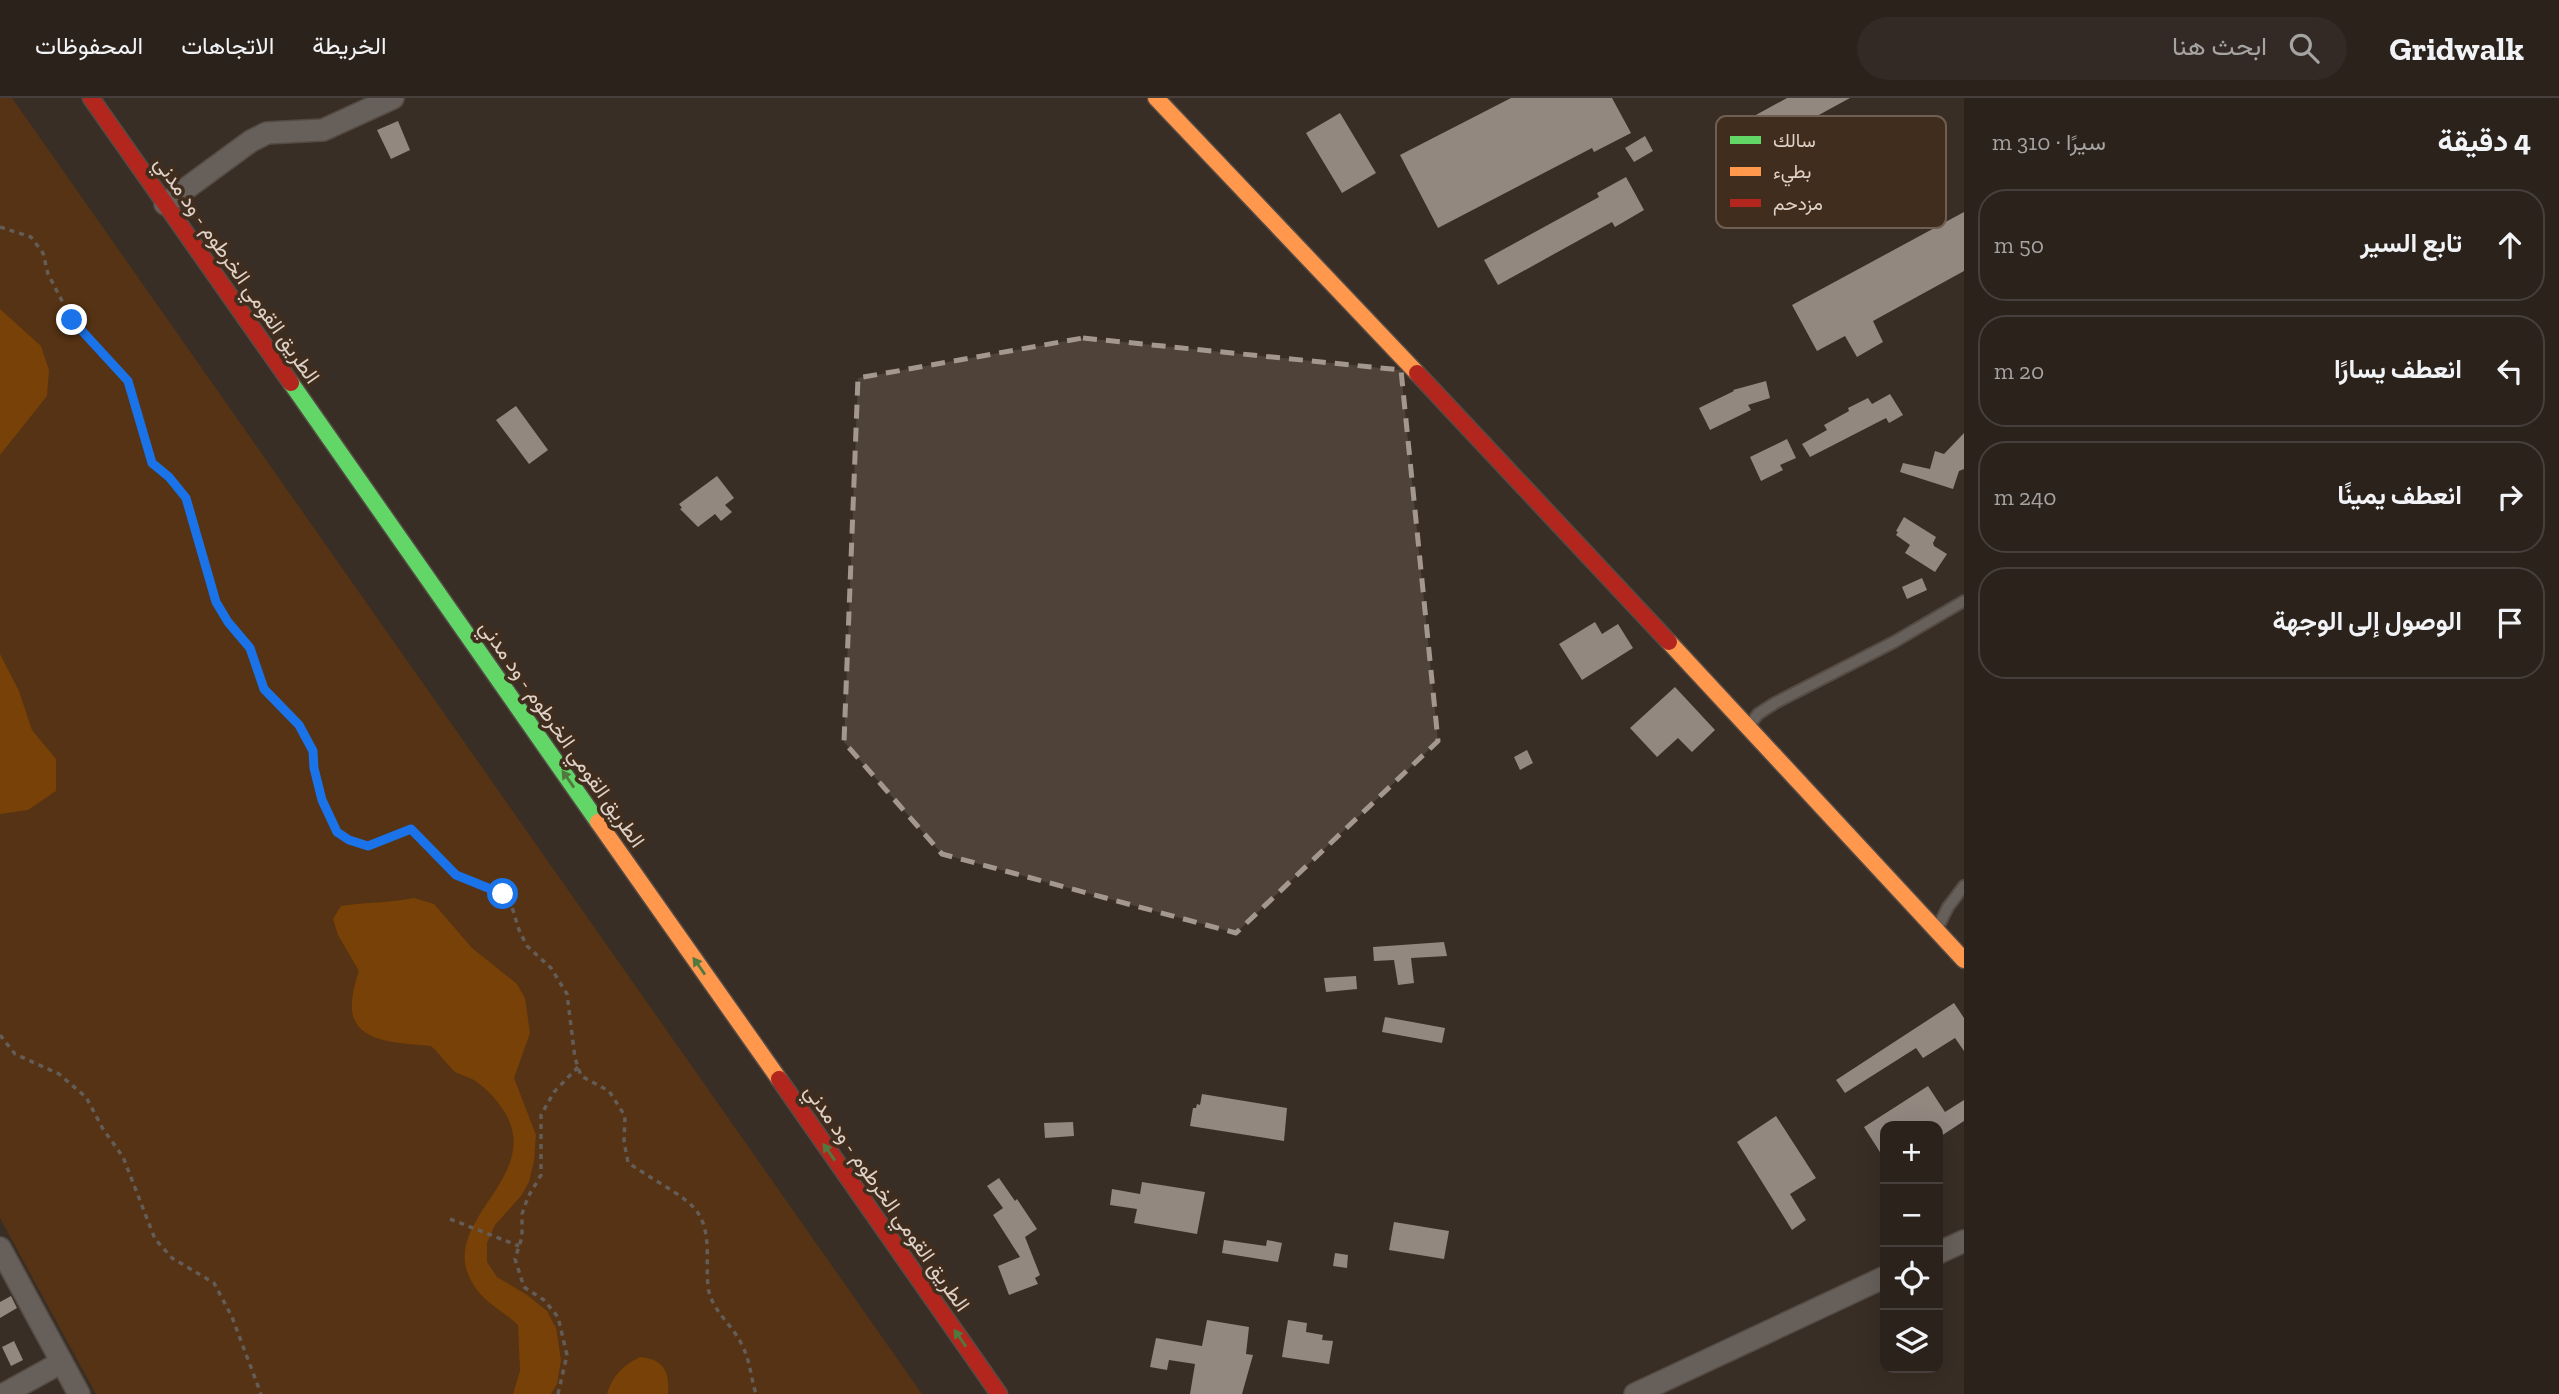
<!DOCTYPE html>
<html lang="ar">
<meta charset="utf-8">
<style>
body{margin:0;font-family:"Zilla Slab",Vazirmatn,serif;background:#332a25;color:#f1f3f6;direction:rtl}
.controls{position:absolute;right:21px;bottom:21px;display:grid;overflow:hidden;border-radius:14px;box-shadow:0 7px 28px #0002}
.controls button{width:63px;height:63px;display:grid;place-items:center;padding:0;border:0;border-bottom:2px solid #473f3b;background:#2b221c;color:#f1f3f6;font:35px sans-serif}
.stop{position:absolute;width:21px;height:21px;margin:-16px;border:5px solid #1a73e8;border-radius:50%;background:#fff}
.stop.end{background:#1a73e8;border-color:#fff;box-shadow:0 2px 7px #0008}
.list{margin:0;padding:0;list-style:none}
h2{display:flex;justify-content:space-between;align-items:center;height:91px;margin:0;padding:0 28px;font-size:30px}
h2 small{font-size:23px;font-weight:400;color:#a6a4a3}
.list li{display:grid;grid-template-columns:46px 1fr auto;gap:21px;align-items:center;box-sizing:border-box;height:112px;margin:0 14px 14px;padding:0 14px;border:2px solid #473f3b;border-radius:28px}
.list b{display:block;font-size:26px;white-space:nowrap}
.list em{font-size:23px;font-style:normal;color:#a6a4a3}
.icon{flex:none;width:38px;height:38px;fill:none;stroke:currentColor;stroke-width:2;stroke-linecap:round;stroke-linejoin:round}
.map{position:relative;flex:none;width:1964px;height:1296px;overflow:hidden;direction:ltr}
header{display:flex;align-items:center;gap:42px;box-sizing:border-box;height:98px;padding:0 35px;background:#2b221c;border-bottom:2px solid #473f3b}
header strong{font-size:33px}
nav{display:flex;gap:38px;margin-inline-start:auto;font-size:24px}
.search{width:490px;height:63px;background:#332a25;display:flex;align-items:center;gap:18px;box-sizing:border-box;padding:0 24px;border-radius:38px;color:#a6a4a3;font-size:26px}
main{display:flex}
aside{flex:1;background:#2b221c}
.map>svg:first-child{display:block}
</style>
<header>
<strong>Gridwalk</strong>
<div class="search"><svg class="icon" aria-label="search" viewBox="0 0 24 24"><circle cx="10" cy="10" r="6"/><path d="M15 15l6 6"/></svg>ابحث هنا</div>
<nav><a>الخريطة</a><a>الاتجاهات</a><a>المحفوظات</a></nav>
</header>
<main>
<aside>
<h2>4 دقيقة<small>سيرًا · 310 m</small></h2>
<ul class="list">
<li><svg class="icon" aria-label="ahead" viewBox="0 0 24 24"><path d="M12 20V5M6 11l6-6 6 6"/></svg><div><b>تابع السير</b></div><em>50 m</em></li>
<li><svg class="icon" aria-label="left" viewBox="0 0 24 24"><path d="M17 20v-9H6M10 6l-5 5 5 5"/></svg><div><b>انعطف يسارًا</b></div><em>20 m</em></li>
<li><svg class="icon" aria-label="right" viewBox="0 0 24 24"><path d="M7 20v-9h11M14 6l5 5-5 5"/></svg><div><b>انعطف يمينًا</b></div><em>240 m</em></li>
<li><svg class="icon" aria-label="arrive" viewBox="0 0 24 24"><path d="M6 21V4h12l-3 4 3 4H6"/></svg><div><b>الوصول إلى الوجهة</b></div></li>
</ul>
</aside>
<div class="map">
<svg width="1964" height="1296" viewBox="0 0 1964 1296">
<rect width="100%" height="100%" fill="#392e25"/>
<!-- green -->
<path fill="#563314" d="M 0,0 L 12,0 L 922,1296 L 96,1296 L 0,1120 Z"/>
<!-- water -->
<path fill="#774107" d="M 0,211 L 41,248 L 49,272 L 47,298 L 0,357 Z
M 0,556 L 19,593 L 32,632 L 56,661 L 56,693 L 28,712 L 0,716 Z
M 414,800 L 434,806 L 472,850 L 517,886 L 525,900 L 530,935 L 514,980 L 536,1037 L 534,1063 L 529,1084 L 521,1098 L 495,1127 L 487,1145 L 487,1164 L 497,1179 L 527,1197 L 547,1213 L 556,1230 L 561,1262 L 557,1286 L 551,1296 L 513,1296 L 520,1273 L 518,1227 C 506,1215 487,1206 477,1192 C 429,1128 539,1086 508,1020 C 501,1006 486,989 472,981 C 466,978 457,976 453,972 C 445,964 439,955 431,948 C 406,945 355,947 352,912 C 351,899 355,885 359,873 L 338,837 L 333,821 L 341,808 C 365,804 389,805 414,800 Z
M 640,1259 C 664,1261 670,1274 668,1296 L 607,1296 C 612,1278 623,1267 640,1259 Z"/>
<!-- building -->
<path fill="#928880" d="M 1511,0 L 1612,0 L 1631,35 L 1594,54 L 1592,50 L 1438,130 L 1400,57 Z
M 1787,0 L 1850,0 L 1749,55 L 1734,29 Z
M 1340,15 L 1376,75 L 1342,95 L 1306,35 Z
M 398,23 L 410,52 L 391,61 L 377,32 Z
M 1645,38 L 1653,53 L 1634,64 L 1625,50 Z
M 1626,79 L 1644,112 L 1615,129 L 1612,124 L 1498,187 L 1484,162 L 1599,99 L 1597,95 Z
M 1964,114 L 1964,173 L 1873,223 L 1883,244 L 1857,259 L 1845,238 L 1817,253 L 1792,207 Z
M 1766,283 L 1770,300 L 1748,307 L 1751,312 L 1710,332 L 1699,310 L 1734,293 L 1733,292 Z
M 1890,296 L 1903,317 L 1889,325 L 1886,320 L 1810,359 L 1802,346 L 1827,332 L 1824,327 L 1849,313 L 1848,310 L 1868,300 L 1872,306 Z
M 516,308 L 548,352 L 529,366 L 496,322 Z
M 1964,335 L 1964,371 L 1959,373 L 1953,391 L 1900,374 L 1903,365 L 1930,371 L 1935,353 L 1944,356 Z
M 1787,341 L 1796,360 L 1780,367 L 1783,372 L 1761,383 L 1750,359 Z
M 717,378 L 734,400 L 725,407 L 732,414 L 721,423 L 715,416 L 698,429 L 680,411 L 682,410 L 679,406 Z
M 1904,419 L 1936,439 L 1933,445 L 1934,448 L 1947,456 L 1935,474 L 1905,455 L 1910,447 L 1896,437 L 1898,434 L 1896,433 Z
M 1922,480 L 1927,492 L 1907,501 L 1902,489 Z
M 1595,524 L 1602,536 L 1618,526 L 1633,550 L 1582,582 L 1559,546 Z
M 1675,589 L 1715,632 L 1692,654 L 1678,640 L 1657,659 L 1630,630 Z
M 1527,652 L 1533,665 L 1520,672 L 1514,659 Z
M 1444,844 L 1447,858 L 1411,860 L 1414,885 L 1398,887 L 1394,862 L 1374,863 L 1373,849 Z
M 1356,878 L 1357,891 L 1326,894 L 1324,880 Z
M 1954,905 L 1964,920 L 1964,953 L 1955,940 L 1923,960 L 1916,950 L 1845,995 L 1836,982 Z
M 1385,919 L 1445,930 L 1442,945 L 1382,934 Z
M 1928,988 L 1945,1014 L 1964,1002 L 1964,1023 L 1938,1040 L 1938,1028 L 1885,1028 L 1885,1062 L 1864,1029 Z
M 1202,996 L 1287,1010 L 1284,1043 L 1190,1028 L 1193,1010 L 1196,1010 L 1197,1006 L 1200,1007 Z
M 1776,1018 L 1816,1080 L 1790,1096 L 1806,1122 L 1792,1132 L 1737,1044 Z
M 1073,1024 L 1074,1038 L 1045,1040 L 1044,1025 Z
M 999,1080 L 1015,1103 L 1017,1101 L 1037,1131 L 1025,1139 L 1040,1177 L 1035,1180 L 1038,1186 L 1009,1197 L 998,1168 L 1020,1159 L 993,1117 L 1003,1110 L 987,1088 Z
M 1142,1084 L 1205,1094 L 1197,1136 L 1134,1125 L 1137,1111 L 1110,1107 L 1112,1091 L 1140,1096 Z
M 1394,1124 L 1449,1133 L 1444,1161 L 1389,1152 Z
M 1224,1142 L 1266,1148 L 1267,1142 L 1282,1145 L 1278,1164 L 1222,1155 Z
M 1335,1155 L 1348,1157 L 1347,1170 L 1333,1168 Z
M 11,1198 L 17,1210 L 0,1220 L 0,1204 Z
M 1207,1222 L 1249,1229 L 1246,1256 L 1253,1257 L 1242,1296 L 1190,1296 L 1195,1266 L 1169,1262 L 1167,1272 L 1150,1269 L 1156,1240 L 1202,1248 Z
M 1288,1222 L 1307,1225 L 1306,1234 L 1323,1237 L 1322,1242 L 1333,1243 L 1329,1266 L 1282,1259 Z
M 14,1243 L 23,1262 L 11,1268 L 2,1249 Z"/>
<g fill="none" stroke-linecap="round" stroke-linejoin="round">
<defs>
<path id="lane" d="M 1749,628 L 1758,616 L 1775,605 L 1894,544 L 1964,503
M 1938,829 L 1948,809 L 1964,788"/>
<path id="street" d="M 165,106 L 251,43 L 267,35 L 323,32 L 393,0
M 0,1150 L 79,1296
M 1938,1155 L 1964,1143
M 4,1296 L 62,1264
M 1635,1296 L 1885,1179"/>
<path id="fast" d="M 291,285 L 598,724"/>
<path id="slow" d="M 1156,0 L 1417,275
M 1669,544 L 1964,862
M 598,724 L 779,981"/>
<path id="jam" d="M 91,0 L 291,285
M 1417,275 L 1669,544
M 779,981 L 999,1296"/>
</defs>
<!-- lane casing -->
<use href="#lane" stroke="#544b44" stroke-width="14"/>
<!-- street casing -->
<use href="#street" stroke="#544b44" stroke-width="24"/>
<!-- fast casing -->
<use href="#fast" stroke="#544b44" stroke-width="19"/>
<!-- slow casing -->
<use href="#slow" stroke="#544b44" stroke-width="19"/>
<!-- jam casing -->
<use href="#jam" stroke="#544b44" stroke-width="19"/>
<!-- path -->
<path stroke="#645c56" stroke-width="3.5" stroke-dasharray="5 5" stroke-linecap="butt" d="M 0,129 L 31,139 L 43,155 L 48,176 L 72,222 L 128,283 L 152,365 L 169,379 L 186,400 L 216,504 L 228,524 L 250,550 L 264,591 L 299,627 L 313,653 L 314,670 L 322,702 L 337,734 L 349,742 L 368,748 L 411,731 L 456,777 L 503,796 L 512,809 L 519,832 L 527,848 L 551,870 L 567,896 L 575,960 L 581,978 L 609,993 L 625,1018 L 624,1044 L 628,1064 C 646,1079 688,1098 698,1115 C 713,1138 704,1169 709,1194 C 714,1214 732,1227 741,1245 C 751,1264 750,1277 756,1296
M 0,937 L 15,956 L 59,976 L 86,999 L 103,1031 L 123,1059 L 155,1141 L 172,1160 L 214,1185 L 232,1219 L 261,1296
M 450,1121 L 519,1148
M 558,1296 L 567,1257 L 558,1219 L 544,1202 L 524,1189 L 515,1161 L 522,1139 L 522,1116 L 528,1099 L 541,1077 L 541,1017 L 554,994 L 578,969"/>
<!-- lane -->
<use href="#lane" stroke="#675f59" stroke-width="10"/>
<!-- street -->
<use href="#street" stroke="#675f59" stroke-width="21"/>
<!-- fast -->
<use href="#fast" stroke="#63d668" stroke-width="16"/>
<!-- slow -->
<use href="#slow" stroke="#ff974d" stroke-width="16"/>
<!-- jam -->
<use href="#jam" stroke="#b3261e" stroke-width="16"/>
</g>
<!-- one-way arrows -->
<defs><path id="oneway-solid" d="M-6-.8H1V-3.2L6.5 0L1 3.2V.8H-6Z" transform="scale(1.75)"/></defs>
<g fill="#50793f">
<use href="#oneway-solid" transform="translate(568 681) rotate(-125)"/>
<use href="#oneway-solid" transform="translate(699 868) rotate(-125)"/>
<use href="#oneway-solid" transform="translate(829 1054) rotate(-125)"/>
<use href="#oneway-solid" transform="translate(960 1240) rotate(-125)"/>
</g>
<g fill="none" stroke-linecap="round" stroke-linejoin="round">
<!-- route -->
<path stroke="#1a73e8" stroke-width="9" d="M 72,222 L 128,283 L 152,365 L 169,379 L 186,400 L 216,504 L 228,524 L 250,550 L 264,591 L 299,627 L 313,653 L 314,670 L 322,702 L 337,734 L 349,742 L 368,748 L 411,731 L 456,777 L 503,796"/>
</g>
<!-- marked area -->
<path fill="#a4988e" fill-opacity="0.2" stroke="#a4988e" stroke-width="5" stroke-dasharray="14 9" stroke-linejoin="round" d="M 1083,240 L 1401,272 L 1438,643 L 1236,835 L 942,756 L 844,644 L 858,280 Z"/>
<g text-anchor="middle" stroke-width="7" stroke-linejoin="round" paint-order="stroke">
<!-- street labels -->
<g font-size="21" fill="#ded1c7" stroke="#412d1d">
<text transform="translate(237 172) rotate(55)" y="7">الطريق القومي الخرطوم - ود مدني</text>
<text transform="translate(562 636) rotate(55)" y="7">الطريق القومي الخرطوم - ود مدني</text>
<text transform="translate(887 1100) rotate(55)" y="7">الطريق القومي الخرطوم - ود مدني</text>
</g>
</g>
<!-- legend -->
<rect x="1716" y="18" width="230" height="112" rx="10" fill="#412d1d" stroke="#705e50" stroke-width="2"/>
<rect x="1730" y="38" width="31" height="8" fill="#63d668"/>
<rect x="1730" y="69" width="31" height="9" fill="#ff974d"/>
<rect x="1730" y="101" width="31" height="8" fill="#b3261e"/>
<g font-size="19" fill="#ded1c7">
<text x="1773" y="49">سالك</text>
<text x="1773" y="80">بطيء</text>
<text x="1773" y="112">مزدحم</text>
</g>
</svg>
<div class="controls">
<button>+</button>
<button>−</button>
<button><svg class="icon" aria-label="locate" viewBox="0 0 24 24"><circle cx="12" cy="12" r="6"/><path d="M12 2v4M12 18v4M2 12h4M18 12h4"/></svg></button>
<button><svg class="icon" aria-label="layers" viewBox="0 0 24 24"><path d="M12 4l9 5-9 5-9-5zM3 14l9 5 9-5"/></svg></button>
</div>
<div class="stop" style="left:503px;top:796px"></div>
<div class="stop end" style="left:72px;top:222px"></div>
</div>
</main>
